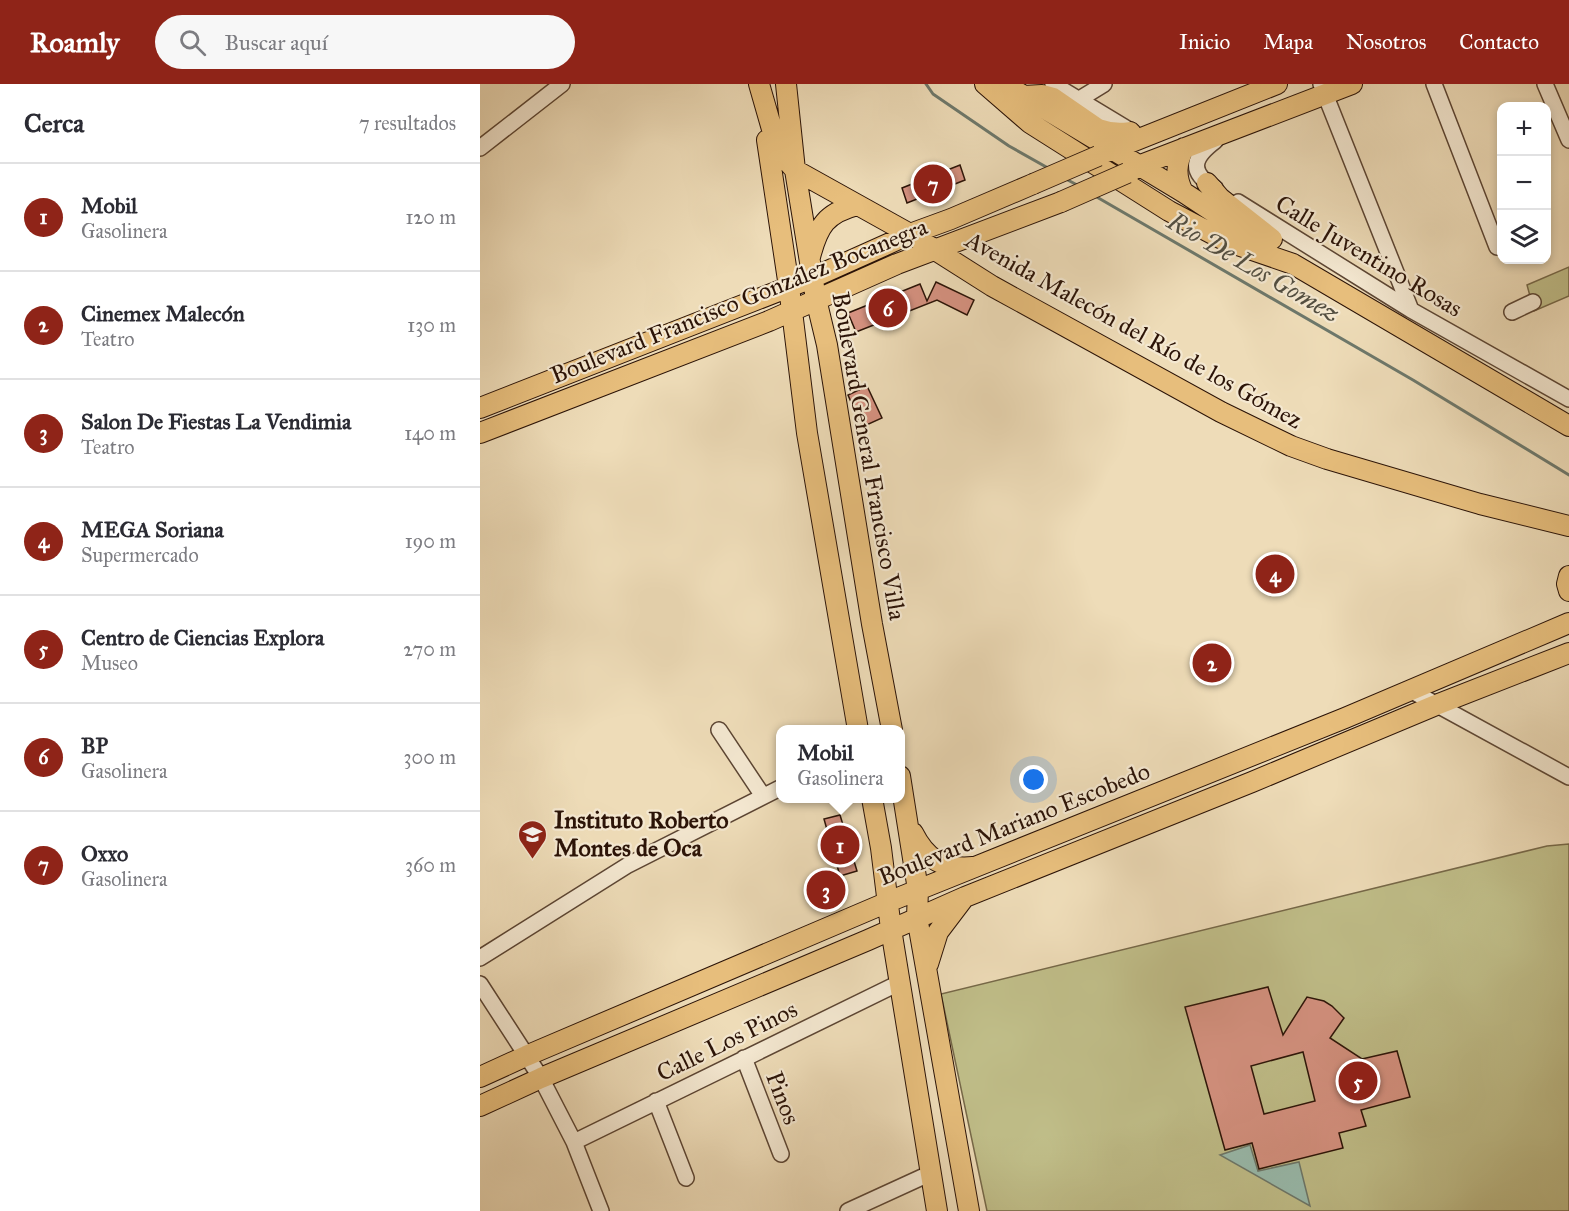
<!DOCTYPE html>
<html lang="es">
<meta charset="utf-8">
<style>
body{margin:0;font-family:"IM FELL Great Primer",serif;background:#f7f7f7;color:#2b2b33}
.controls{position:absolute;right:18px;top:18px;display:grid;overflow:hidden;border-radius:12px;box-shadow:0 3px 9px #0003}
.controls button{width:54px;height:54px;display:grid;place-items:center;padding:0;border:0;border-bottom:2px solid #e1e1e2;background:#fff;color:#2b2b33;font:30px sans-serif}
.you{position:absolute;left:554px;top:696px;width:21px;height:21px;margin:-15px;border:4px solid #fff;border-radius:50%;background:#1a73e8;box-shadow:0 0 0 9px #1a73e833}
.badge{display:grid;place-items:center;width:39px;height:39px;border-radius:50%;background:#8f2418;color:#fff;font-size:20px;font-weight:700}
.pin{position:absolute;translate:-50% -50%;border:3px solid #fff;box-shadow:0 2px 6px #0006}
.popup{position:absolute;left:296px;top:641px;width:129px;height:78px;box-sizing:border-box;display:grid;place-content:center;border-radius:12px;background:#fff;filter:drop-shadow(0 2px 4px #0005);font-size:20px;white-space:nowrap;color:#7c7c81}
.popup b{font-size:22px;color:#2b2b33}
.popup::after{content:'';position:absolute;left:50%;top:100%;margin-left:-12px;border:12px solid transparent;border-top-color:#fff}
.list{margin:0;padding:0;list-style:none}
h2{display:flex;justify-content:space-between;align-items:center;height:78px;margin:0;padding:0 24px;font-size:26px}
h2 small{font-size:20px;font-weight:400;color:#7c7c81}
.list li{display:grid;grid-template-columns:39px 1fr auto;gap:18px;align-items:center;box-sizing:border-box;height:108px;padding:0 24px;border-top:2px solid #e1e1e2}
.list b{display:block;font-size:22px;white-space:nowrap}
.list p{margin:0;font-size:20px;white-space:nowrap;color:#7c7c81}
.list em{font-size:20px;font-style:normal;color:#7c7c81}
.icon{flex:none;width:33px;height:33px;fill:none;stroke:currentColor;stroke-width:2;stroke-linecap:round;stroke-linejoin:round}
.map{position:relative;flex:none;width:1089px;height:1127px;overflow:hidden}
header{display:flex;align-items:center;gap:36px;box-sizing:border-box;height:84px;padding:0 30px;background:#8f2418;color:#fff}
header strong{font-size:28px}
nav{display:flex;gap:33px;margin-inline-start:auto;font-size:21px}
.search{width:420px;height:54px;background:#f7f7f7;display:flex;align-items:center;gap:15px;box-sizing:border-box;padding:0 21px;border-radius:33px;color:#7c7c81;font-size:22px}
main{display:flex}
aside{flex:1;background:#fff}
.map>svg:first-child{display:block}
</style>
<header>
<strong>Roamly</strong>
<div class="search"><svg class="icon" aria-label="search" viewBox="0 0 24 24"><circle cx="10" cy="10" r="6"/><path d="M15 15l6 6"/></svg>Buscar aquí</div>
<nav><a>Inicio</a><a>Mapa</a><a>Nosotros</a><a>Contacto</a></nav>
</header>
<main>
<aside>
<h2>Cerca<small>7 resultados</small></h2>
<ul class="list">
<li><span class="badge">1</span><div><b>Mobil</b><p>Gasolinera</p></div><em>120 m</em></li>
<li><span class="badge">2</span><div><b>Cinemex Malecón</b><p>Teatro</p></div><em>130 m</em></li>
<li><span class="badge">3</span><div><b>Salon De Fiestas La Vendimia</b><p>Teatro</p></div><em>140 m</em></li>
<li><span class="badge">4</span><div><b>MEGA Soriana</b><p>Supermercado</p></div><em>190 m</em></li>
<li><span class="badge">5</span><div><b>Centro de Ciencias Explora</b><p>Museo</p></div><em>270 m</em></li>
<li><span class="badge">6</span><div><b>BP</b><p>Gasolinera</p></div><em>300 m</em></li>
<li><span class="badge">7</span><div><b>Oxxo</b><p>Gasolinera</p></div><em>360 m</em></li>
</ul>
</aside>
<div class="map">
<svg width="1089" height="1127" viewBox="0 0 1089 1127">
<rect width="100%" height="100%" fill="#eedcb8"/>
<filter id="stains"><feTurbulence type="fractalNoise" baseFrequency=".00333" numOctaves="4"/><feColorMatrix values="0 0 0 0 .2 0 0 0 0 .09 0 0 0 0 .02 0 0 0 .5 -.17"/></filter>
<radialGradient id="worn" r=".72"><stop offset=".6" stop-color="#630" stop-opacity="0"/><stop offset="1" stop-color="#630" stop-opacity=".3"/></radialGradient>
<!-- green -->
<path fill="#c0be89" stroke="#766848" stroke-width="1.5" d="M 1089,183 L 1089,212 L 1054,227 L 1047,201 Z
M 1089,760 L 1089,1127 L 507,1127 L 461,910 L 1067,762 Z"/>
<!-- water -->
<path fill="#99bcae" stroke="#6d786b" stroke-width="1.5" d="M 770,1061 L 778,1087 L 819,1078 L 830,1122 L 740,1071 Z"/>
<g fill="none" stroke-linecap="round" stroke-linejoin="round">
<!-- stream -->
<path stroke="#6d786b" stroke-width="3" d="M 446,0 L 453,10 L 529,62 L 568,84
M 584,94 L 599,102
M 615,112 L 933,296 L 1089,391"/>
</g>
<!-- building -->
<path fill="#d69281" stroke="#2b1307" stroke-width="1.5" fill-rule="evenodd" d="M 480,81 L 485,96 L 427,119 L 422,104 Z
M 456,198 L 494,216 L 487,231 L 457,216 L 376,248 L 368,229 L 440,200 L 447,217 Z
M 387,302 L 402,334 L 382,343 L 368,311 Z
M 360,731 L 377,787 L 360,792 L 344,735 Z
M 788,903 L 803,951 L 827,913 L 844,917 L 852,922 L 864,934 L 850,954 L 882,975 L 917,967 L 930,1013 L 881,1026 L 886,1042 L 859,1049 L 863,1064 L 779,1085 L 772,1059 L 745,1066 L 705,923 ZM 823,968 L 835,1017 L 784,1030 L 771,982 Z"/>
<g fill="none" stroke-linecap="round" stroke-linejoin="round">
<defs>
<path id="minor" d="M 573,0 L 654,49
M 841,0 L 931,226
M 954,0 L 1017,163
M 1065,0 L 1089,56
M 598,16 L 624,0
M 0,64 L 82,0
M 735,104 C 707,87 714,73 735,57
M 758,118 L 931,226 L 1089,315
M 1032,228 L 1053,218
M 930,606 L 1089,693
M 239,646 L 283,712
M 0,874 L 148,781 L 300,704
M 0,900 L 61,994 L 94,1058 L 121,1127
M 264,974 L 301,1070
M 176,1017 L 206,1094
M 94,1058 L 421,898
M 368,1127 L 451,1089"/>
<path id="major" d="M 279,0 L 298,66 L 315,86 L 430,150 L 512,202 L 741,328 L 811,362 L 847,375 L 1000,420 L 1089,442
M 306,0 L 315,86 L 336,215 L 347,261 L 392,540 L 412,646
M 505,0 L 550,39 L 689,127 L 746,157 L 813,180 L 1089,342
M 524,0 L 703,108 L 785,162
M 544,12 L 562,11 L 573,14 L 618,45 C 629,49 638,50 650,48
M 287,56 L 309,203 L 327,349 L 378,646
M 624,69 L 797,0
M 651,87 L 658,82 L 872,0
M 727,99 L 740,114 L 792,155
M 703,108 C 695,92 696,79 704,64
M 330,173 C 338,142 346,129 377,121
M 0,324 L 332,194 L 430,150 L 471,135 L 553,100
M 0,349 L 289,237 L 417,180 L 581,118
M 1089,492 L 1087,500 L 1089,507
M 420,692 L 438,806 L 437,833 L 489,1127
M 392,714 L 401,764 L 411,845 L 457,1127
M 433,749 C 446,775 463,786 493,783
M 448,880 L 458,848 L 483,815
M 0,993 L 46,972 L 408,818 L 865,634 L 1089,539
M 0,1022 L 61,994 L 388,856 L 485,813 L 772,698 L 956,621 L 1089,569"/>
</defs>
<!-- minor casing -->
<use href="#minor" stroke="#5c4533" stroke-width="18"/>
<!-- major casing -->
<use href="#major" stroke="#2b1307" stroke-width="22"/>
<!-- minor -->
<use href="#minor" stroke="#f4e8d1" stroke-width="15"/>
<!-- major -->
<use href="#major" stroke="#e7be7c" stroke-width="20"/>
<defs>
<path id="major-bridge" d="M 553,100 L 618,72
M 581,118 L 647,89"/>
</defs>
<!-- major-bridge casing -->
<use href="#major-bridge" stroke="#2b1307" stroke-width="22" stroke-linecap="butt"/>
<!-- major-bridge -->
<use href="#major-bridge" stroke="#e7be7c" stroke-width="20"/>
</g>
<!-- icons -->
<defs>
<symbol id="school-pin" viewBox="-11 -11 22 30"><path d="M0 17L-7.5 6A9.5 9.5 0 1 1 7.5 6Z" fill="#8f2418" stroke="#f4e8d1"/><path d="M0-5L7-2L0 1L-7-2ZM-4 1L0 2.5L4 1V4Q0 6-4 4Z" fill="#fff"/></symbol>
</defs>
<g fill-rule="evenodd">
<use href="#school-pin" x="36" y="734" width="33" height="45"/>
</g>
<g text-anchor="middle" stroke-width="4.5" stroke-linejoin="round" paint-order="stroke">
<!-- street labels -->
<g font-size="24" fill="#2b1307" stroke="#f4e8d1">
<text transform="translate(889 172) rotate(31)" y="8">Calle Juventino Rosas</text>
<text transform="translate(259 217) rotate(-22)" y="8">Boulevard Francisco González Bocanegra</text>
<text transform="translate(654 246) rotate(29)" y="8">Avenida Malecón del Río de los Gómez</text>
<text transform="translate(389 372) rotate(80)" y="8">Boulevard General Francisco Villa</text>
<text transform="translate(534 740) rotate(-22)" y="8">Boulevard Mariano Escobedo</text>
<text transform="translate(247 957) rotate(-26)" y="8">Calle Los Pinos</text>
<text transform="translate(303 1014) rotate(69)" y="8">Pinos</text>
</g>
<!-- poi labels -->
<g font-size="24" font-weight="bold" fill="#2b1307" stroke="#f4e8d1" text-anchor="start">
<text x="74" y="744">Instituto Roberto<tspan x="74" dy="28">Montes de Oca</tspan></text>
</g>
<!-- water labels -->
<g font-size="26" font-style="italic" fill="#524e41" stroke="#f4e8d1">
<text transform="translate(774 183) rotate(30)" y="9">Rio De Los Gomez</text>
</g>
</g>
<rect width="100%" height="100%" filter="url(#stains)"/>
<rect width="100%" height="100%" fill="url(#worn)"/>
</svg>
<div class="controls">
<button>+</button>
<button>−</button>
<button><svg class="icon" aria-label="layers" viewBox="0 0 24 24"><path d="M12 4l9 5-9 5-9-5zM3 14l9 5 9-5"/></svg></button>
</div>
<div class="you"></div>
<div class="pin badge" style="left:360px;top:761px">1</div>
<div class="popup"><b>Mobil</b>Gasolinera</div>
<div class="pin badge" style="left:732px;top:579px">2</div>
<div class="pin badge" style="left:346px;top:806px">3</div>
<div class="pin badge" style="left:795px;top:490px">4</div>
<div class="pin badge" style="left:878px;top:997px">5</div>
<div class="pin badge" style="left:408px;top:224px">6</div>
<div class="pin badge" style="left:453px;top:100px">7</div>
</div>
</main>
